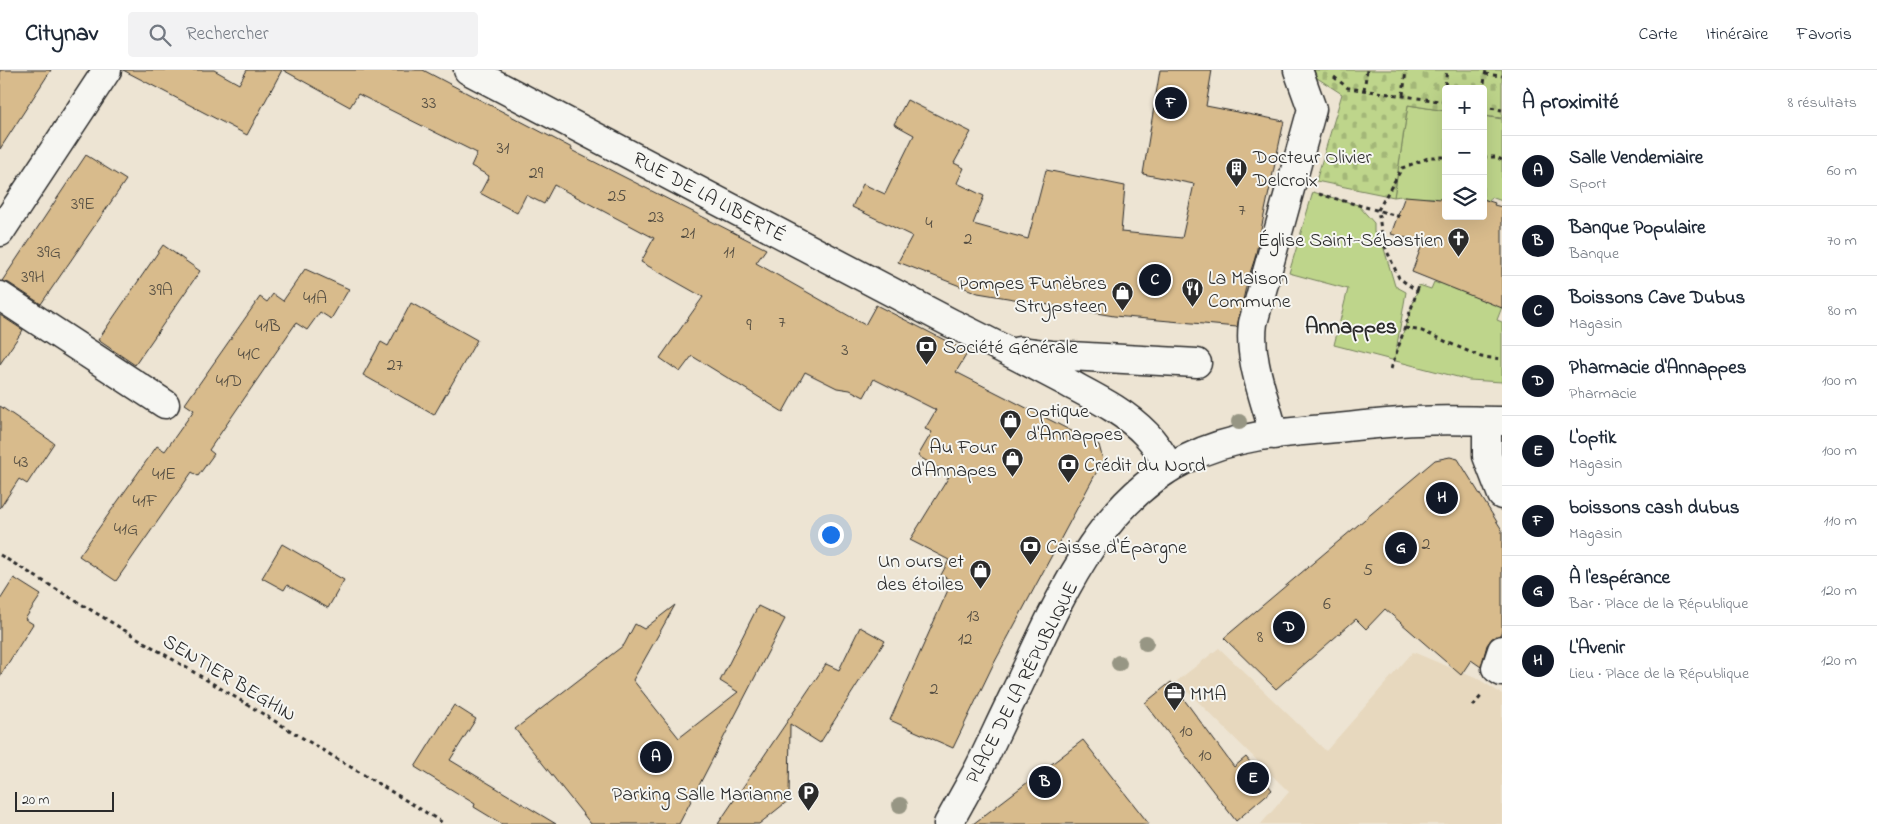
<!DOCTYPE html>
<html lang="fr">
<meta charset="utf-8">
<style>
body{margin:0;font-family:"Indie Flower",sans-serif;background:#f2f2f3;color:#1f2937}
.controls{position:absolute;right:15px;top:15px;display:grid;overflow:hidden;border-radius:5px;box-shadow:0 5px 20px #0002}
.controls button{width:45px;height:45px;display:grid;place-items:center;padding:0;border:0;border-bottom:1px solid #e0e1e3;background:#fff;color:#1f2937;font:25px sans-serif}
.scale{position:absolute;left:15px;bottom:12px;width:99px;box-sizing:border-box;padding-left:5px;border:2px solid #2b2b2b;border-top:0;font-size:14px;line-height:18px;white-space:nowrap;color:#2b2b2b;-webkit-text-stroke:4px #f6f6f2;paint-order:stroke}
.you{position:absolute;left:830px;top:464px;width:18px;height:18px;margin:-12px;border:4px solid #fff;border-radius:50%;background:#1a73e8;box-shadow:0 0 0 8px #1a73e833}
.badge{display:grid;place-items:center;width:32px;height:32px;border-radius:50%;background:#111827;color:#fff;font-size:16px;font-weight:700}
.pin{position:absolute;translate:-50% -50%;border:2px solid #fff;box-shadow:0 1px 5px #0006}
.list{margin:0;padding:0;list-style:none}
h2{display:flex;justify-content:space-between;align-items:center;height:65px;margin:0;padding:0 20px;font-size:21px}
h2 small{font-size:16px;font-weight:400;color:#747a83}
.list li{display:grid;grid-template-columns:32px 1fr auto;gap:15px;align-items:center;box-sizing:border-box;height:70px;padding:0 20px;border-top:1px solid #e0e1e3}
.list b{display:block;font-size:19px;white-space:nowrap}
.list p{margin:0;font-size:16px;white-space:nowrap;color:#747a83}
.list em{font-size:16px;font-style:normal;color:#747a83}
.icon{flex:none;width:28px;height:28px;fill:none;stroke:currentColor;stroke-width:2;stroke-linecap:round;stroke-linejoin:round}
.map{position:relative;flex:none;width:1502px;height:754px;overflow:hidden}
header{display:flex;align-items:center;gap:30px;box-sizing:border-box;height:70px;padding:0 25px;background:#fff;border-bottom:1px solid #e0e1e3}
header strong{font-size:24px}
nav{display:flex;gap:28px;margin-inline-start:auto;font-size:18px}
.search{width:350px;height:45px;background:#f2f2f3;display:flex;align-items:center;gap:12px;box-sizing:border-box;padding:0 18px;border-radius:5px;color:#747a83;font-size:19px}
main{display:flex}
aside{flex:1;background:#fff}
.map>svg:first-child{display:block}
</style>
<header>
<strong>Citynav</strong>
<div class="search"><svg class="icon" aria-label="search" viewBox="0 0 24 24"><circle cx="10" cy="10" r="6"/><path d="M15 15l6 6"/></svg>Rechercher</div>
<nav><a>Carte</a><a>Itinéraire</a><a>Favoris</a></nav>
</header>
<main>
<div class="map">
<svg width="1502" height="754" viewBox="0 0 1502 754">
<defs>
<pattern id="cemetery-stones" width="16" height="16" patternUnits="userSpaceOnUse" patternTransform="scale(1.25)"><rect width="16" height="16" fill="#bed58b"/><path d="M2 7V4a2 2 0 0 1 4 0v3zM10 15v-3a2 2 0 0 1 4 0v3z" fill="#a3b778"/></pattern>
</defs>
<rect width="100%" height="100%" fill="#ede4d3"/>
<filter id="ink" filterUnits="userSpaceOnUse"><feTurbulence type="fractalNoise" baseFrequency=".02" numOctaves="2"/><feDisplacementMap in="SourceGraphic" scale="10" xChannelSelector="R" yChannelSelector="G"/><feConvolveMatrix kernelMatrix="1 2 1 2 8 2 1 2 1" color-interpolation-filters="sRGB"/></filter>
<g filter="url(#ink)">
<!-- built -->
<path fill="#e7d8be" d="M 1219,578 L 1326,681 L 1413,582 L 1480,610 L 1502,624 L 1502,754 L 1261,754 L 1289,722 L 1177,611 Z"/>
<!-- green -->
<path fill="#bed58b" stroke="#74805b" d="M 1408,35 L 1446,41 L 1446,115 L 1441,129 L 1438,131 L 1434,128 L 1426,128 L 1421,135 C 1413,126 1406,125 1394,127 Z
M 1483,46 L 1502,49 L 1502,131 L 1491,127 L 1489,131 L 1483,129 Z
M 1313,122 L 1358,135 L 1374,153 L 1374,163 L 1380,165 L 1395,216 L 1406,222 L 1395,287 L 1419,215 L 1431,219 L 1434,212 L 1439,214 L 1441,209 L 1455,219 L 1502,237 L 1497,250 L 1502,252 L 1502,312 L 1469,310 L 1334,275 L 1348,219 L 1289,203 Z"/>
<!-- cemetery -->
<path fill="url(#cemetery-stones)" stroke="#74805b" d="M 1314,0 L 1502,0 L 1502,48 L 1483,46 L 1483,19 L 1446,19 L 1446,41 L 1408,35 L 1394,127 L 1316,111 L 1342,24 L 1317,8 Z"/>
<!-- building -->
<path fill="#d8bb8c" stroke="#2b2b2b" d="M 0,0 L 51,0 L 0,79 Z
M 123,0 L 214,0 L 239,14 L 247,0 L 282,0 L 247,65 Z
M 283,0 L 423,0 L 572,78 L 571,80 L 766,179 L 756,193 L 865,255 L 876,235 L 968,282 L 956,302 L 1099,375 L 1103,390 L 992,597 L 953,678 L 890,650 L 952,511 L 941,505 L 949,490 L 910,470 L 950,405 L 918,386 L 932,362 L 925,359 L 936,340 L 874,309 L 864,327 L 850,320 L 837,318 L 805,302 L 783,342 L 692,286 L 680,302 L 660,288 L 703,227 L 641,192 L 654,168 L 554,115 L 544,134 L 526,125 L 517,143 L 480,123 L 489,106 L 471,96 L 477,83 L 358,24 L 350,37 Z
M 1160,0 L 1212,0 L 1206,36 L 1284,51 L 1255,188 L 1247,212 L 1237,257 L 1114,246 L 978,223 L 898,192 L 912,166 L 852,137 L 863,114 L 885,124 L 914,65 L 894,54 L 907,30 L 971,62 L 954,93 L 964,98 L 957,113 L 984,126 L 973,154 L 1028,169 L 1046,100 L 1125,116 L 1121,162 L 1182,168 L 1194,114 L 1143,104 Z
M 86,85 L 126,110 L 41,234 L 9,213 L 2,211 Z
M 1445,117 L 1446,146 L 1483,146 L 1483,129 L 1495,133 L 1494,135 L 1502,137 L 1502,238 L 1412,202 L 1423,172 L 1391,164 L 1405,126 L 1441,129 Z
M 163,175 L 200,201 L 135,295 L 98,270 Z
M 305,199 L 349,219 L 331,249 L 320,242 L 307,260 L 296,253 L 209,380 L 214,384 L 198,406 L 192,402 L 116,511 L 79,486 L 157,376 L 165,381 L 194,340 L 185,334 L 260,227 L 267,232 L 273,224 L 283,231 Z
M 411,233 L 477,270 L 434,345 L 363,305 L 381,272 L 388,276 Z
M 0,245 L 23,260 L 0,294 Z
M 0,336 L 54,373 L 27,414 L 19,409 L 0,438 Z
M 1450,387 L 1458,389 L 1502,460 L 1502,560 L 1500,565 L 1492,568 L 1487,575 L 1481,597 L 1471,590 L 1461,605 L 1385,539 L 1366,559 L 1356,549 L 1276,619 L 1224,568 L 1435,390 Z
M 282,474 L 344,510 L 328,538 L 287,515 L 284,520 L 262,508 Z
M 14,508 L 41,525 L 25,549 L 33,554 L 0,606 L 0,530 Z
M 675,535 L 633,610 L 679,668 L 738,622 L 720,611 L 758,536 L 785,549 L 679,754 L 591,754 L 515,659 L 624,575 L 635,554 L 644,559 Z
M 860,557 L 885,571 L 820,673 L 790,654 L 789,730 L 759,754 L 718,754 L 826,594 L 839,600 Z
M 1171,612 L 1234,697 L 1246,687 L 1272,720 L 1236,751 L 1145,633 Z
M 454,635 L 476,649 L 450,690 L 556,754 L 502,754 L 474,737 L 475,734 L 415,697 Z
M 1083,670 L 1149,754 L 973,754 L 1066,683 Z"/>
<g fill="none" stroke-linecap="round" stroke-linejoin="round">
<defs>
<path id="minor" d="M 468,0 L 951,253 C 991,272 1030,293 1070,314 C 1096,328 1125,342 1146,364 C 1156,374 1163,386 1170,398
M 0,162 L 107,0
M 0,226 L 165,334
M 1019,281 L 1051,285 L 1197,293
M 1487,351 L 1487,386 L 1502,425
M 1274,365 C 1265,328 1248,290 1253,253 L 1312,39 L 1298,0
M 1502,580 L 1496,598 L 1502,602
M 948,754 C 958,736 968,718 978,700 C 991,674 1003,647 1016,621 C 1057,535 1097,432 1188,388 C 1234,365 1287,362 1337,358 C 1364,355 1391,352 1418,351 C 1446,349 1474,351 1502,351"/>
</defs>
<!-- minor casing -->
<use href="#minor" stroke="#2b2b2b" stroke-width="31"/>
<!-- path -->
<path stroke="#2b2b2b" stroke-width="3" stroke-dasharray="4 4" stroke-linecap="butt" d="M 1485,4 L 1502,6
M 1334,7 L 1348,18 L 1446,32
M 1364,20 L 1367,0
M 1483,21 L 1486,0
M 1403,25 L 1406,0
M 1443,31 L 1447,0
M 1483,37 L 1502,40
M 1483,87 L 1496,87 L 1502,90
M 1319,124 L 1401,147
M 1417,221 L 1419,215
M 1405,258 L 1422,261 L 1481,287 L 1502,289
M 1391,299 L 1417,221 L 1399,208 L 1383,172 L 1378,140 L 1402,98 L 1431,87 L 1446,87
M 0,485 L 445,754
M 1473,636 L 1482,625"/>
<!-- minor -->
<use href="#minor" stroke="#f6f6f2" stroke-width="28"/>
</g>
<!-- trees -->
<g fill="#979684">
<circle cx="1239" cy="352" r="8"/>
<circle cx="1146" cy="573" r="8"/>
<circle cx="1119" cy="593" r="8"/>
<circle cx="900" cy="735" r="8"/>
</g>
</g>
<!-- icons -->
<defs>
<symbol id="building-pin" viewBox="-11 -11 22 30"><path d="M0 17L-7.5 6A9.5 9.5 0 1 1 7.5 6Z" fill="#2b2b2b" stroke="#f6f6f2"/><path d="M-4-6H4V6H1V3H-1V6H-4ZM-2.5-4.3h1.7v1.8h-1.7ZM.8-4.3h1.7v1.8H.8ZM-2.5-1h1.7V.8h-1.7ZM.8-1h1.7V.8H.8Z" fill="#fff"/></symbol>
<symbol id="church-pin" viewBox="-11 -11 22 30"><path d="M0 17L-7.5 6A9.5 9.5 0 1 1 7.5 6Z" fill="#2b2b2b" stroke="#f6f6f2"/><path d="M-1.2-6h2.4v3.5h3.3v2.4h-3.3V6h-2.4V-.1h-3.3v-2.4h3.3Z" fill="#fff"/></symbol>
<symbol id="restaurant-pin" viewBox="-11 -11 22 30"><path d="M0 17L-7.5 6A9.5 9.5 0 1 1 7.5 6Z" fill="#2b2b2b" stroke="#f6f6f2"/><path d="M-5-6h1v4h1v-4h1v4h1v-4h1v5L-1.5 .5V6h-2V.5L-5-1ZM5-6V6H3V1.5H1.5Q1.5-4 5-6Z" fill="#fff"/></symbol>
<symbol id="shop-pin" viewBox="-11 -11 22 30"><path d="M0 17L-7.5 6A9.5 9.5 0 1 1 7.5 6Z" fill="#2b2b2b" stroke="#f6f6f2"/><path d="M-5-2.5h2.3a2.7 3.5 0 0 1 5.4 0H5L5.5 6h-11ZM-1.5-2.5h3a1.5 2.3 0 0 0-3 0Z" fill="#fff"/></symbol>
<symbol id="bank-pin" viewBox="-11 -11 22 30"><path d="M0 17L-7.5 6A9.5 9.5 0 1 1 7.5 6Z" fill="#2b2b2b" stroke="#f6f6f2"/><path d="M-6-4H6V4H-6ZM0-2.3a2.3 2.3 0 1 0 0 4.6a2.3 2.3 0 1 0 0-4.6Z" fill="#fff"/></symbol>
<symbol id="office-pin" viewBox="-11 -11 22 30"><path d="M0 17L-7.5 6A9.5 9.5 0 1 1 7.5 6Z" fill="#2b2b2b" stroke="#f6f6f2"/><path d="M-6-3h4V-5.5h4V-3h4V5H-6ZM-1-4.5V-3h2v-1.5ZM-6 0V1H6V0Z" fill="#fff"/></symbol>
<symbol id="parking-pin" viewBox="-11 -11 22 30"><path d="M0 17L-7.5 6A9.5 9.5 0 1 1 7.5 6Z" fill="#2b2b2b" stroke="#f6f6f2"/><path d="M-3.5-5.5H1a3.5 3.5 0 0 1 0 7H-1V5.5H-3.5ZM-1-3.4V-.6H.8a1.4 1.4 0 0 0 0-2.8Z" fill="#fff"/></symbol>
</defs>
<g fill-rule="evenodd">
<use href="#building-pin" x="1224" y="86" width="25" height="34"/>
<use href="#church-pin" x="1446" y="156" width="25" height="34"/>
<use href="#restaurant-pin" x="1180" y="206" width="25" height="34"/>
<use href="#shop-pin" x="1110" y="210" width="25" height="34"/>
<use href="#bank-pin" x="914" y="264" width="25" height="34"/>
<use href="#shop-pin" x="998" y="338" width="25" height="34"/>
<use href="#shop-pin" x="1000" y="376" width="25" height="34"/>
<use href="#bank-pin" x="1056" y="382" width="25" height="34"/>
<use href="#bank-pin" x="1018" y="464" width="25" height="34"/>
<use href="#shop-pin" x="968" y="488" width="25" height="34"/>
<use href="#office-pin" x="1162" y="610" width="25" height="34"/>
<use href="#parking-pin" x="796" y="710" width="25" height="34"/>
</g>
<g text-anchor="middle" stroke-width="4" stroke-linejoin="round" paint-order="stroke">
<!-- number labels -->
<g font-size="18" fill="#564f43">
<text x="429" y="38">33</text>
<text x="503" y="83">31</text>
<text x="536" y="108">29</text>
<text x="617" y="131">25</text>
<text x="83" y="139">39E</text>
<text x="1242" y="145">7</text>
<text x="656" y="152">23</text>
<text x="929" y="158">4</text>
<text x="688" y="168">21</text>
<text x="968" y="174">2</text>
<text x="49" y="187">39G</text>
<text x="729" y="187">11</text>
<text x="33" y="212">39H</text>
<text x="161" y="225">39A</text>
<text x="315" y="233">41A</text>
<text x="782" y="257">7</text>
<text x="749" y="260">9</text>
<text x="268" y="261">41B</text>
<text x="845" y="285">3</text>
<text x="249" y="289">41C</text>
<text x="395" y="300">27</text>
<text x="229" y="316">41D</text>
<text x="21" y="397">43</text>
<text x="164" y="409">41E</text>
<text x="145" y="436">41F</text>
<text x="126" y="464">41G</text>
<text x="1426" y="479">2</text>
<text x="1368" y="505">5</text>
<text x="1327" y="539">6</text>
<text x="973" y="551">13</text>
<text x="1260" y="572">8</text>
<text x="965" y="574">12</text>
<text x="934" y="624">2</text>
<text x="1186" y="666">10</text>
<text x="1205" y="690">10</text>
</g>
<!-- poi labels -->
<g font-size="20" fill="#2b2b2b" stroke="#f6f6f2" text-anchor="start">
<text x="1253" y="93">Docteur Olivier<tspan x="1253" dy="23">Delcroix</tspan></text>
<text x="1443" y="176" text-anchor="end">Église Saint-Sébastien</text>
<text x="1208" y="214">La Maison<tspan x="1208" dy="23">Commune</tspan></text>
<text x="1107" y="219" text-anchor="end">Pompes Funèbres<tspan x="1107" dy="23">Strypsteen</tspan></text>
<text x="943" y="283">Société Générale</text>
<text x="1026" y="347">Optique<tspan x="1026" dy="23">d'Annappes</tspan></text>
<text x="997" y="383" text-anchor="end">Au Four<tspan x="997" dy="23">d'Annapes</tspan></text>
<text x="1084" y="401">Crédit du Nord</text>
<text x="1046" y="483">Caisse d'Épargne</text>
<text x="964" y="497" text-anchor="end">Un ours et<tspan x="964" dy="23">des étoiles</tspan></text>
<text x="1190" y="630">MMA</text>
<text x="792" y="730" text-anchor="end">Parking Salle Marianne</text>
</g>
<!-- street labels -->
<g font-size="20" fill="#2b2b2b" stroke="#f6f6f2">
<text transform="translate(710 126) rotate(28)" y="7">RUE DE LA LIBERTÉ</text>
<text transform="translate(230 607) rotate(31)" y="7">SENTIER BEGHIN</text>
<text transform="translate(1021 612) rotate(-63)" y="7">PLACE DE LA RÉPUBLIQUE</text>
</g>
<!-- quarter labels -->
<g font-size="22" font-weight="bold" fill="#2b2b2b" stroke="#f6f6f2">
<text x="1351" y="263">Annappes</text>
</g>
</g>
</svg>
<div class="controls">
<button>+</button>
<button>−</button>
<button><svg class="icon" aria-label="layers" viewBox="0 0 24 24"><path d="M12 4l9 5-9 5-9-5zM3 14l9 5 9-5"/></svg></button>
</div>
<div class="scale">20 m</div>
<div class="you"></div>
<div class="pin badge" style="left:656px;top:687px">A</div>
<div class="pin badge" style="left:1045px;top:712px">B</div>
<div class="pin badge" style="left:1155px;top:210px">C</div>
<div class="pin badge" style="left:1289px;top:557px">D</div>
<div class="pin badge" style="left:1253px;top:708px">E</div>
<div class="pin badge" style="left:1171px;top:33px">F</div>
<div class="pin badge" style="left:1401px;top:478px">G</div>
<div class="pin badge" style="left:1442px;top:428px">H</div>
</div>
<aside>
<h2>À proximité<small>8 résultats</small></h2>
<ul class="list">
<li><span class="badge">A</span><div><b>Salle Vendemiaire</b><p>Sport</p></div><em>60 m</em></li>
<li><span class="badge">B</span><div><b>Banque Populaire</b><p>Banque</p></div><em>70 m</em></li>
<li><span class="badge">C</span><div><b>Boissons Cave Dubus</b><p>Magasin</p></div><em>80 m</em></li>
<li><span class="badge">D</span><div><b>Pharmacie d'Annappes</b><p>Pharmacie</p></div><em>100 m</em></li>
<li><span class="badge">E</span><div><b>L'optik</b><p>Magasin</p></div><em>100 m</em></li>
<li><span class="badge">F</span><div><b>boissons cash dubus</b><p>Magasin</p></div><em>110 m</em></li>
<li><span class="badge">G</span><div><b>À l'espérance</b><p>Bar · Place de la République</p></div><em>120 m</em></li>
<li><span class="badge">H</span><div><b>L'Avenir</b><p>Lieu · Place de la République</p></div><em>120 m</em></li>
</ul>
</aside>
</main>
